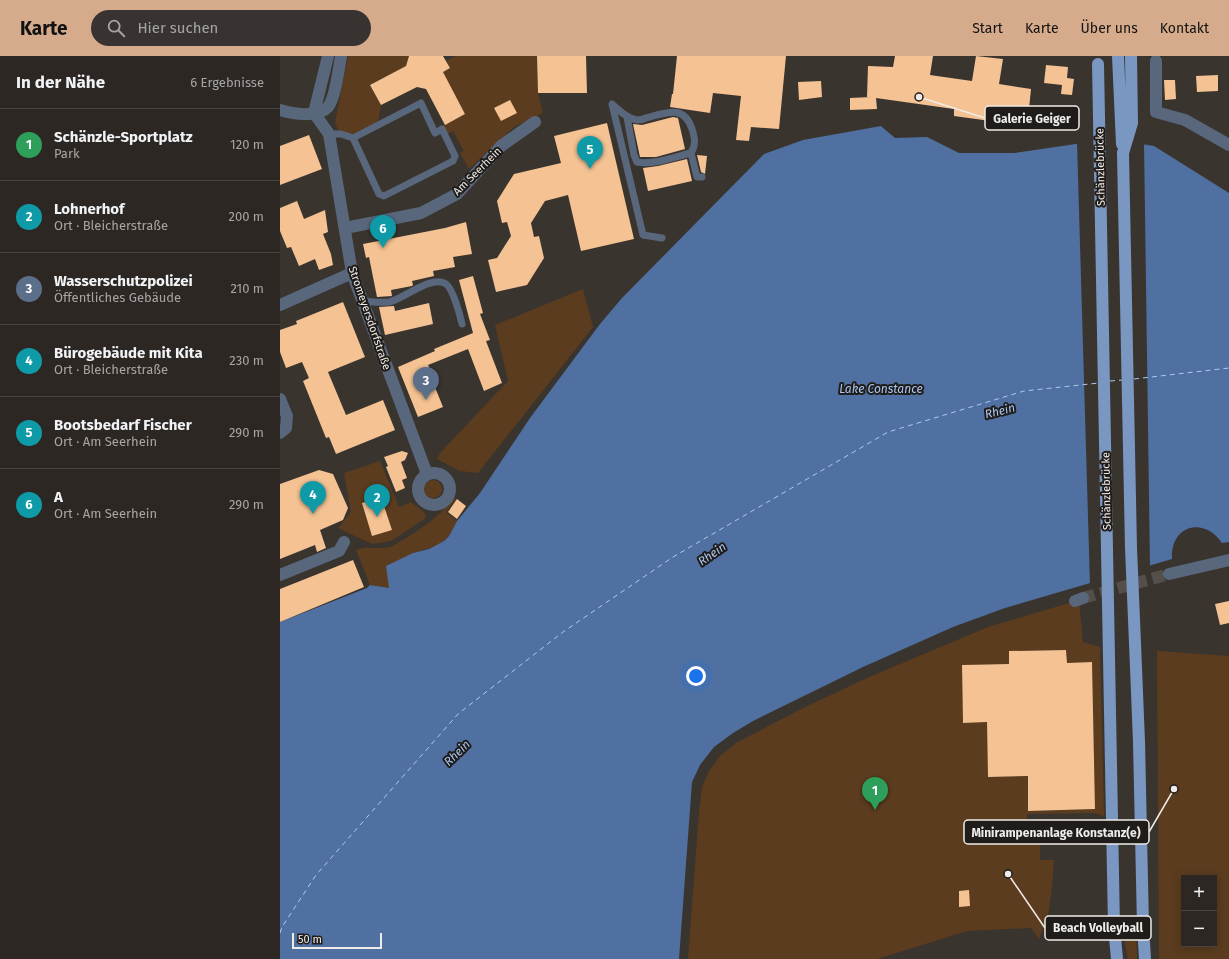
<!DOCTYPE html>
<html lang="de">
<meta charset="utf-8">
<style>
body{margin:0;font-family:"Fira Sans",sans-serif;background:#383330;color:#f1f3f6}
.controls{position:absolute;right:12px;bottom:12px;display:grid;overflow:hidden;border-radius:0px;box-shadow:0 2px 10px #0003}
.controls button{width:36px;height:36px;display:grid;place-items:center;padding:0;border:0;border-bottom:1px solid #484441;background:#2c2723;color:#f1f3f6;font:20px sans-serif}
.scale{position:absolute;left:12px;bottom:10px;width:90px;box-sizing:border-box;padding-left:4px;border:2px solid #efebe8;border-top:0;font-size:11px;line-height:14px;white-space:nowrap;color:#efebe8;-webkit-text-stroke:3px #1f1c1a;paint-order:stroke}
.you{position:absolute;left:416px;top:620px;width:14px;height:14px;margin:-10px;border:3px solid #fff;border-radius:50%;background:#1a73e8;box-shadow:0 0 0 6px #1a73e833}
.badge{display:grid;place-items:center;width:26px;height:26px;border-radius:50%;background:#d6ab8b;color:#fff;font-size:13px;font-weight:700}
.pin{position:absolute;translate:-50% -33px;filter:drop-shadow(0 1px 2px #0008)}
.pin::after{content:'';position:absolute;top:21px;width:14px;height:12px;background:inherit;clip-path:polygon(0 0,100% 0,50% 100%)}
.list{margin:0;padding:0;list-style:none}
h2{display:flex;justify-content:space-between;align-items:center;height:52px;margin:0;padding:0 16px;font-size:17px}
h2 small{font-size:13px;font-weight:400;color:#a6a5a6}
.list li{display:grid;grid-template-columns:26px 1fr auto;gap:12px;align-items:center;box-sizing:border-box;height:72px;padding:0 16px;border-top:1px solid #484441}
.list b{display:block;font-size:15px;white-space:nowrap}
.list p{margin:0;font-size:13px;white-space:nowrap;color:#a6a5a6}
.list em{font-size:13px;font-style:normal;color:#a6a5a6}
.icon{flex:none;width:22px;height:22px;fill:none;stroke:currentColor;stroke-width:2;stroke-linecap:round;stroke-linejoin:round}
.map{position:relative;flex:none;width:949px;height:903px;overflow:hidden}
header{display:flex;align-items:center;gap:24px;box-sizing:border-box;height:56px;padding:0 20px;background:#d6ab8b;color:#111}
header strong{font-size:19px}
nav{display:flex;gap:22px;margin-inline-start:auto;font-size:14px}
.search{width:280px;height:36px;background:#383330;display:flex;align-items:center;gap:10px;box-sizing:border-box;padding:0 14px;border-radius:22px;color:#a6a5a6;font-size:15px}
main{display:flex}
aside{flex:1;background:#2c2723}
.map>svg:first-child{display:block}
</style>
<header>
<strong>Karte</strong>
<div class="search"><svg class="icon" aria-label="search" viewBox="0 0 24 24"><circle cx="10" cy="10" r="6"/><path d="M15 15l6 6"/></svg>Hier suchen</div>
<nav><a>Start</a><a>Karte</a><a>Über uns</a><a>Kontakt</a></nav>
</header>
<main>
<aside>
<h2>In der Nähe<small>6 Ergebnisse</small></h2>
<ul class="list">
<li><span class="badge" style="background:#2e9e5b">1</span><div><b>Schänzle-Sportplatz</b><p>Park</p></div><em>120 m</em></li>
<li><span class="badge" style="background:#0f9aa8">2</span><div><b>Lohnerhof</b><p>Ort · Bleicherstraße</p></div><em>200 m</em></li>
<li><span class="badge" style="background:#5c6f8a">3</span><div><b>Wasserschutzpolizei</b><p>Öffentliches Gebäude</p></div><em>210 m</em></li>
<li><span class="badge" style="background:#0f9aa8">4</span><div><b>Bürogebäude mit Kita</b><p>Ort · Bleicherstraße</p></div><em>230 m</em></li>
<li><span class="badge" style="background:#0f9aa8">5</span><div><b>Bootsbedarf Fischer</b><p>Ort · Am Seerhein</p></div><em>290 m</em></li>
<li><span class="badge" style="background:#0f9aa8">6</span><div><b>A</b><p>Ort · Am Seerhein</p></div><em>290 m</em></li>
</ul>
</aside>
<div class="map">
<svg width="949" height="903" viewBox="0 0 949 903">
<rect width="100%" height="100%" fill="#3a342f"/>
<!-- green -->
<path fill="#5b3c1f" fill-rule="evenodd" d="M 68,0 L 129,0 L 126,10 L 90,29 L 101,49 L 98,66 L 62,83 L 55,67 Z
M 176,0 L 257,0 L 258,37 L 263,57 L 234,71 L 189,113 L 180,97 L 184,95 L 173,75 L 165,79 L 162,73 L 165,69 L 185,58 L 163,16 L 170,12 L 166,5 Z
M 303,233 L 313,271 L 198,417 L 180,415 L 157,403 L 160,397 L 228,325 L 215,269 Z
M 100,405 L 119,451 L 131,446 L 144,456 L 146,462 L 111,485 L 92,488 L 58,472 L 71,456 L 64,417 Z
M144 433a9 9 0 1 1 18 0a9 9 0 1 1-18 0Z
M 174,442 L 176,443 L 166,456 L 177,465 L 170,478 L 164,485 L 150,492 L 133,497 L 109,532 L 90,529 L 76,494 C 87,489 99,494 111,491 C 135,477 158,463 174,442 Z
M 799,544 L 803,586 L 820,591 L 824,760 L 815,757 L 747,758 L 748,770 L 760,774 L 760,804 L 774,804 L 771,840 L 768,859 L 759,883 L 751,872 L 687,875 L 597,903 L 408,903 L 419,756 L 422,731 L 429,715 L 440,700 L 456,687 L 523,652 L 587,622 L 708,571 ZM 786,594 L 787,607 L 812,606 L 815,753 L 749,755 L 748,720 L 708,721 L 707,666 L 683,667 L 682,609 L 729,608 L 729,595 Z
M 877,595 L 949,600 L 949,903 L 879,903 ZM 904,822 L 934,822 L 934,888 L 904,888 Z
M 844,865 L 853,865 L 853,870 L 856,870 L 857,903 L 848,903 L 842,871 L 844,871 Z"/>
<!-- water -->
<path fill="#4f70a0" d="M 601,70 L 615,82 L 647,81 L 679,97 L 735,97 L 830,83 L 874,90 L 949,137 L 949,486 L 942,487 C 924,460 890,469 892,503 L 725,552 L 673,571 L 583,611 L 473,665 L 453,677 L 434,691 L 420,709 L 412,726 L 399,903 L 0,903 L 0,566 L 87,532 L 90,529 L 109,532 L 106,510 L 133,497 L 149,493 L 164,485 L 169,480 L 177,465 L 200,437 L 250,362 L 320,268 L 342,242 L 484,98 L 523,84 Z"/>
<!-- pier -->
<path fill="#3a342f" d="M 831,81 L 864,86 L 870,512 L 810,529 L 797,86 Z"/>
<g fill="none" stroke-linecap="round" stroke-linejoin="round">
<!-- ferry -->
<path stroke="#abc9f4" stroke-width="1" stroke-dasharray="5 4" stroke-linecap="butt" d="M 854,323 L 949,312
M 830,325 L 843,324
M 0,877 L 2,871 L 36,819 L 178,658 L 283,576 L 393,501 L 608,376 L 744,335 L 819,327"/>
</g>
<!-- building -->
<path fill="#f4c293" d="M 129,0 L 163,0 L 170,12 L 163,16 L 185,58 L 165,69 L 146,33 L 137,31 L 101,49 L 90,29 L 126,10 Z
M 257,0 L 306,0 L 307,37 L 258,37 Z
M 397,0 L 506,0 L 499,73 L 471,71 L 469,85 L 456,84 L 461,40 L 433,37 L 430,57 L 390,51 L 392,38 L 393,38 Z
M 615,0 L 653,0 L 650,19 L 692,25 L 696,0 L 723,3 L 719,28 L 751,33 L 749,53 L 727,50 L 725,67 L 674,60 L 674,53 L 596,42 L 597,53 L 570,54 L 570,42 L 591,41 L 587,41 L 588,10 L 613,11 Z
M 766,9 L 788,11 L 787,22 L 794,23 L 792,39 L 781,38 L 782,29 L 764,27 Z
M 938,19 L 938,35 L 917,36 L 916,20 Z
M 884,24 L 895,24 L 896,43 L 885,44 Z
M 541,25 L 542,41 L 519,44 L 518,26 Z
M 230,44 L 237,57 L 221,65 L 214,52 Z
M 393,61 L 398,62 L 405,93 L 376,101 L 360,101 L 353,68 L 362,69 Z
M 327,67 L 354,183 L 301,195 L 288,139 L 265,145 L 251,167 L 254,181 L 259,180 L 264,202 L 247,229 L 216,236 L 208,204 L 217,202 L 231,180 L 227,166 L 222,167 L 217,145 L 234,118 L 281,107 L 274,80 Z
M 29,79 L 42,113 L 0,129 L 0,90 Z
M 417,99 L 427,100 L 425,118 L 421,116 Z
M 407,103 L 412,125 L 368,135 L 363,112 L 378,110 Z
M 17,145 L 24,163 L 45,154 L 48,176 L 43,178 L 51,198 L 53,209 L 39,214 L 35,203 L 19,210 L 11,191 L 7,192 L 0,175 L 0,152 Z
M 186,166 L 192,198 L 173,201 L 175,211 L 153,215 L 154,220 L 132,225 L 133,229 L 132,230 L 111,234 L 112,240 L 97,241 L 89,201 L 86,202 L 83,188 L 165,172 Z
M 193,220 L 203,257 L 200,258 L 210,284 L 206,285 L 222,327 L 204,335 L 188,293 L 148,309 L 150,313 L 148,314 L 163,351 L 138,361 L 118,311 L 155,295 L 154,293 L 193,277 L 179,224 Z
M 63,246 L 85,301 L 48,316 L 66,359 L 103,344 L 115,374 L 56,398 L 49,381 L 46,382 L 23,325 L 29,322 L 22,306 L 6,312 L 0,296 L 0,274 L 17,268 L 16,265 Z
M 149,247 L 153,268 L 105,279 L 99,251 L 114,250 L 115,255 Z
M 122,395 L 128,397 L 125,404 L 121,406 L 127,422 L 122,424 L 125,432 L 116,436 L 106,411 L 108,410 L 104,401 Z
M 39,414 L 53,418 L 68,452 L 63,464 L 40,474 L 46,492 L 37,496 L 35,489 L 0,503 L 0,428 Z
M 101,441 L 112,474 L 92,480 L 82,447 Z
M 177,443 L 186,450 L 177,463 L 168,456 Z
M 73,504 L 84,531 L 0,566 L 0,533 Z
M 949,545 L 949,567 L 940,569 L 935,548 Z
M 786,594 L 787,607 L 812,606 L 815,753 L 748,755 L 748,720 L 708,721 L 707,666 L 683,667 L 682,609 L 729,608 L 729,595 Z
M 689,834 L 690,850 L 679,851 L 679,835 Z"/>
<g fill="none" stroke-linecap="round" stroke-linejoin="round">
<!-- street-tunnel -->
<path stroke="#554f4b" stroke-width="12" stroke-dasharray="12 6" stroke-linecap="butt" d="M 803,542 L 889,518"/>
<!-- lane -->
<path stroke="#59677c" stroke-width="7" d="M 347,61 L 354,99 L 357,106 C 374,109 394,101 411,97 C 416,89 415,82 412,73 C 404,48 386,57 366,62 C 364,63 360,64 357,64 C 347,63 339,54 332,48 L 363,179 L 382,182
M 49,78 L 61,78 L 73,82 L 141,47 L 155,77 L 162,73 L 175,100 L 173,105 L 104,140 L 99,138 L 73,82
M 411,97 L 417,121 L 422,121
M 82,245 C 91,246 101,247 109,246 C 124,243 152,218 166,228 C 173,233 180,259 182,268"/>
<!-- street -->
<path stroke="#59677c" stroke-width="12" d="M 876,5 L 876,56 L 905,64 L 949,89
M 0,54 C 12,58 38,62 48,51 C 55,43 59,12 61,0
M 34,57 L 49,78 L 72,217 L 147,418
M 34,57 L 48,0
M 65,172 L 141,157 L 177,138 L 221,90 L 255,66
M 0,249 L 72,217
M 0,343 L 7,360 L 6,372 L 0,377
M138 433a16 16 0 1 1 32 0a16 16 0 1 1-32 0Z
M 889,518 L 949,504
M 0,519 L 59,495 L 64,486
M 795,545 L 803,542"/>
<!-- primary -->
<path stroke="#7a97c2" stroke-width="12" d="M 838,0 L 842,88
M 843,97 L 852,67 L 851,0
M 855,587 L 859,686 L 863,870 L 865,903
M 834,871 L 837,903"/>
<!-- primary-bridge -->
<path stroke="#7a97c2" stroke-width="12" d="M 818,8 L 834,871
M 843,97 L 851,492 L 855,587"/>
</g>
<g text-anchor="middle" stroke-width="4" stroke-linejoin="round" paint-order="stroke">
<!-- street labels -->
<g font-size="11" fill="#efebe8" stroke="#1f1c1a">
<text transform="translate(820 111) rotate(-91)" y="4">Schänzlebrücke</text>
<text transform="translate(197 115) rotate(-45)" y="4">Am Seerhein</text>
<text transform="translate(90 262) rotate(71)" y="4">Stromeyersdorfstraße</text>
<text transform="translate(826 435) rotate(-91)" y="4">Schänzlebrücke</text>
</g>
<!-- water labels -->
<g font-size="12" font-style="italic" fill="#abc9f4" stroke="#1f1c1a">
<text x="601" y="337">Lake Constance</text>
<text transform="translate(720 355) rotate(-14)" y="4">Rhein</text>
<text transform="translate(432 498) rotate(-35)" y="4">Rhein</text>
<text transform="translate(177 697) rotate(-44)" y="4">Rhein</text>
</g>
</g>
<!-- callouts -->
<path fill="none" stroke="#efebe8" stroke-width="1.5" d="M639 41L705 62M894 733L869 776M728 818L765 872"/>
<g fill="#efebe8" stroke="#1f1c1a" stroke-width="1.5">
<circle cx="639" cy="41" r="4"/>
<circle cx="894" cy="733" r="4"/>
<circle cx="728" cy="818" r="4"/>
</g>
<g fill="#1f1c1a" stroke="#efebe8" stroke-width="1.5">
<rect x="705" y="50" width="94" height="24" rx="4"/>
<rect x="684" y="764" width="185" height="24" rx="4"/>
<rect x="765" y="860" width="106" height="24" rx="4"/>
</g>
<g font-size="12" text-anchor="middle" font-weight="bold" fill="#efebe8">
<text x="752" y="67">Galerie Geiger</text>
<text x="776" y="781">Minirampenanlage Konstanz(e)</text>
<text x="818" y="876">Beach Volleyball</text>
</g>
</svg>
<div class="controls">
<button>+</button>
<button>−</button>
</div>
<div class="scale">50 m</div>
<div class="you"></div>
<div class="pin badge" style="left:595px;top:754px;background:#2e9e5b">1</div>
<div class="pin badge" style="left:97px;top:461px;background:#0f9aa8">2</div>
<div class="pin badge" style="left:146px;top:344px;background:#5c6f8a">3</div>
<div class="pin badge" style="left:33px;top:458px;background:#0f9aa8">4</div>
<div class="pin badge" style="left:310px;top:113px;background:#0f9aa8">5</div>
<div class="pin badge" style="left:103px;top:192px;background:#0f9aa8">6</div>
</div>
</main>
